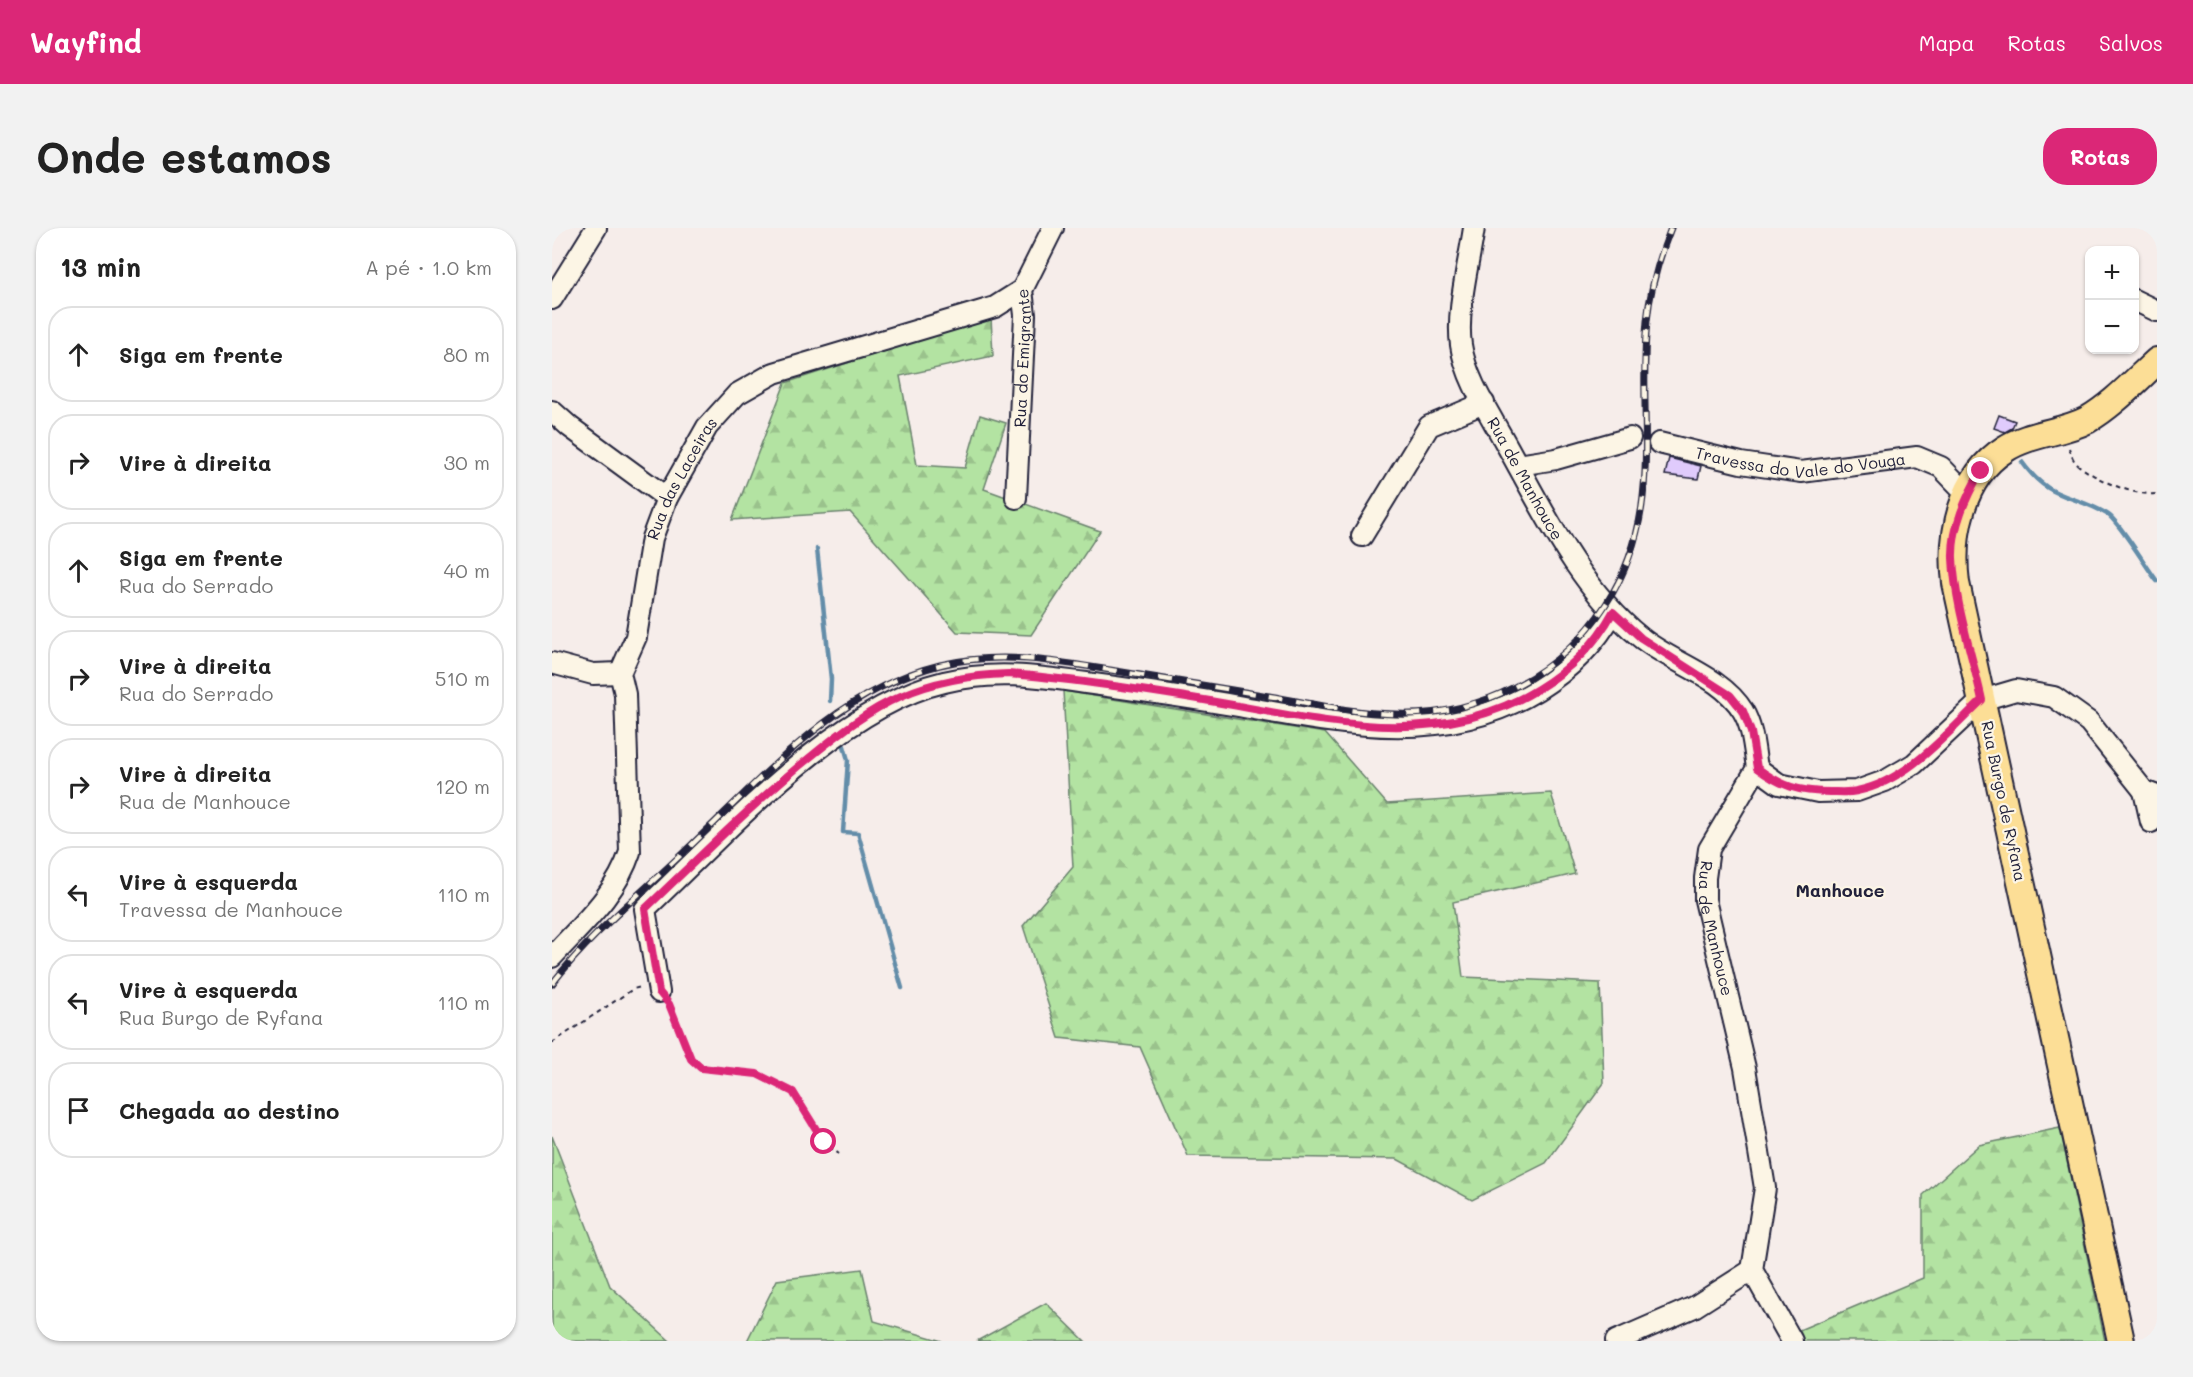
<!DOCTYPE html>
<html lang="pt">
<meta charset="utf-8">
<style>
body{margin:0;font-family:Mali,sans-serif;background:#f2f2f2;color:#222}
.controls{position:absolute;right:18px;top:18px;display:grid;overflow:hidden;border-radius:12px;box-shadow:0 2px 4px #0004}
.controls button{width:54px;height:54px;display:grid;place-items:center;padding:0;border:0;border-bottom:2px solid #e0e0e0;background:#fff;color:#222;font:30px sans-serif}
.stop{position:absolute;width:18px;height:18px;margin:-14px;border:4px solid #db2777;border-radius:50%;background:#fff}
.stop.end{background:#db2777;border-color:#fff;box-shadow:0 2px 6px #0008}
.list{margin:0;padding:0;list-style:none}
h2{display:flex;justify-content:space-between;align-items:center;height:78px;margin:0;padding:0 24px;font-size:26px}
h2 small{font-size:20px;font-weight:400;color:#767676}
.list li{display:grid;grid-template-columns:39px 1fr auto;gap:18px;align-items:center;box-sizing:border-box;height:96px;margin:0 12px 12px;padding:0 12px;border:2px solid #e0e0e0;border-radius:24px}
.list b{display:block;font-size:22px;white-space:nowrap}
.list p{margin:0;font-size:20px;white-space:nowrap;color:#767676}
.list em{font-size:20px;font-style:normal;color:#767676}
.icon{flex:none;width:33px;height:33px;fill:none;stroke:currentColor;stroke-width:2;stroke-linecap:round;stroke-linejoin:round}
.map{position:relative;flex:none;width:1605px;height:1113px;overflow:hidden;border-radius:24px}
header{display:flex;align-items:center;gap:36px;box-sizing:border-box;height:84px;padding:0 30px;background:#db2777;color:#fff}
header strong{font-size:28px}
nav{display:flex;gap:33px;margin-inline-start:auto;font-size:21px}
.intro{display:flex;align-items:center;justify-content:space-between;box-sizing:border-box;height:144px;padding:0 36px}
h1{margin:0;font-size:42px}
.button{padding:15px 27px;border-radius:24px;background:#db2777;color:#fff;font-size:21px;font-weight:700}
main{display:flex;gap:36px;padding:0 36px}
aside{flex:1;background:#fff;border-radius:24px;box-shadow:0 2px 4px #0004}
.map>svg:first-child{display:block}
</style>
<header>
<strong>Wayfind</strong>
<nav><a>Mapa</a><a>Rotas</a><a>Salvos</a></nav>
</header>
<div class="intro"><h1>Onde estamos</h1><a class="button">Rotas</a></div>
<main>
<aside>
<h2>13 min<small>A pé · 1.0 km</small></h2>
<ul class="list">
<li><svg class="icon" aria-label="ahead" viewBox="0 0 24 24"><path d="M12 20V5M6 11l6-6 6 6"/></svg><div><b>Siga em frente</b></div><em>80 m</em></li>
<li><svg class="icon" aria-label="right" viewBox="0 0 24 24"><path d="M7 20v-9h11M14 6l5 5-5 5"/></svg><div><b>Vire à direita</b></div><em>30 m</em></li>
<li><svg class="icon" aria-label="ahead" viewBox="0 0 24 24"><path d="M12 20V5M6 11l6-6 6 6"/></svg><div><b>Siga em frente</b><p>Rua do Serrado</p></div><em>40 m</em></li>
<li><svg class="icon" aria-label="right" viewBox="0 0 24 24"><path d="M7 20v-9h11M14 6l5 5-5 5"/></svg><div><b>Vire à direita</b><p>Rua do Serrado</p></div><em>510 m</em></li>
<li><svg class="icon" aria-label="right" viewBox="0 0 24 24"><path d="M7 20v-9h11M14 6l5 5-5 5"/></svg><div><b>Vire à direita</b><p>Rua de Manhouce</p></div><em>120 m</em></li>
<li><svg class="icon" aria-label="left" viewBox="0 0 24 24"><path d="M17 20v-9H6M10 6l-5 5 5 5"/></svg><div><b>Vire à esquerda</b><p>Travessa de Manhouce</p></div><em>110 m</em></li>
<li><svg class="icon" aria-label="left" viewBox="0 0 24 24"><path d="M17 20v-9H6M10 6l-5 5 5 5"/></svg><div><b>Vire à esquerda</b><p>Rua Burgo de Ryfana</p></div><em>110 m</em></li>
<li><svg class="icon" aria-label="arrive" viewBox="0 0 24 24"><path d="M6 21V4h12l-3 4 3 4H6"/></svg><div><b>Chegada ao destino</b></div></li>
</ul>
</aside>
<div class="map">
<svg width="1605" height="1113" viewBox="0 0 1605 1113">
<defs>
<pattern id="forest-firs" width="22" height="20" patternUnits="userSpaceOnUse" patternTransform="scale(1.5)"><rect width="22" height="20" fill="#b3e3a2"/><path d="M5 1l3.5 6h-7zM16 11l3.5 6h-7z" fill="#9ac28c"/></pattern>
</defs>
<rect width="100%" height="100%" fill="#f6edea"/>
<filter id="ink" filterUnits="userSpaceOnUse"><feTurbulence type="fractalNoise" baseFrequency=".0167" numOctaves="2"/><feDisplacementMap in="SourceGraphic" scale="12" xChannelSelector="R" yChannelSelector="G"/><feConvolveMatrix kernelMatrix="1 2 1 2 8 2 1 2 1" color-interpolation-filters="sRGB"/></filter>
<g filter="url(#ink)">
<!-- forest -->
<path fill="url(#forest-firs)" stroke="#6a826e" stroke-width="1.5" d="M 439,89 L 441,128 L 348,148 L 365,237 L 413,240 L 428,187 L 454,195 L 432,261 L 548,303 L 479,407 L 405,404 L 298,284 L 180,292 L 233,155 Z
M 511,463 L 773,505 L 835,576 L 999,565 L 1023,646 L 901,674 L 911,749 L 1048,755 L 1052,855 L 994,935 L 920,972 L 845,931 L 636,928 L 588,819 L 507,810 L 471,698 L 521,639 Z
M 1508,900 L 1553,1113 L 1250,1113 L 1245,1103 L 1371,1050 L 1371,967 L 1427,917 Z
M 0,908 L 58,1058 L 118,1113 L 0,1113 Z
M 310,1041 L 322,1093 L 390,1113 L 195,1113 L 225,1052 Z
M 494,1075 L 533,1113 L 425,1113 Z"/>
<g fill="none" stroke-linecap="round" stroke-linejoin="round">
<!-- stream -->
<path stroke="#648da9" stroke-width="4.5" d="M 1470,234 C 1498,273 1519,265 1555,286 C 1566,292 1595,340 1605,353
M 265,321 L 279,451 L 278,473
M 292,518 L 296,532 L 291,604 L 306,605 L 350,760"/>
</g>
<!-- building -->
<path fill="#e0cbfc" stroke="#22223b" stroke-width="1.5" d="M 1447,187 L 1463,193 L 1460,200 L 1453,204 L 1442,200 Z
M 1117,230 L 1149,238 L 1146,251 L 1113,247 Z"/>
<g fill="none" stroke-linecap="round" stroke-linejoin="round">
<defs>
<g id="minor">
<path id="s1" d="M 922,0 C 917,35 904,83 909,117 C 914,152 938,186 954,216 C 992,284 1027,359 1088,409 C 1119,435 1169,447 1191,483 C 1201,500 1202,521 1205,540 L 1157,621 L 1153,650 L 1153,672 L 1193,840 L 1213,960 L 1200,1042 L 1240,1113"/>
<path d="M 0,71 L 44,0"/>
<path d="M 1582,72 L 1605,83"/>
<path d="M 0,183 L 18,199 L 115,270"/>
<path id="s2" d="M 1107,215 L 1189,235 L 1249,244 L 1365,229 L 1389,239 L 1415,266"/>
<path d="M 966,237 L 1004,231 L 1078,210"/>
<path id="s3" d="M 464,270 L 473,87 L 470,62 L 501,0"/>
<path d="M 810,308 L 877,198 L 932,175"/>
<path d="M 0,435 L 41,446 L 68,445"/>
<path d="M 1205,540 L 1227,556 L 1266,564 L 1305,563 L 1333,553 L 1362,536 L 1430,472 L 1464,462 L 1502,469 L 1537,494 L 1592,563 L 1605,568"/>
<path d="M 1592,563 L 1599,594"/>
<path id="s4" d="M 0,729 C 30,696 64,667 78,624 L 73,466 L 68,445 L 84,409 L 100,310 L 115,270 L 155,199 L 185,166 L 222,145 L 443,79 L 470,62"/>
<path d="M 107,764 L 93,681 C 173,606 285,479 392,454 C 440,442 485,448 534,455 C 585,462 635,469 686,478 C 787,496 892,519 985,462 C 1017,442 1043,417 1061,384"/>
<path d="M 1064,1113 L 1142,1079 L 1200,1042"/>
</g>
<path id="major" d="M 1569,1113 L 1404,355 C 1398,307 1409,249 1453,221 C 1477,205 1510,205 1535,192 C 1561,177 1583,153 1605,133"/>
</defs>
<!-- minor casing -->
<use href="#minor" stroke="#22223b" stroke-width="24"/>
<!-- major casing -->
<use href="#major" stroke="#22223b" stroke-width="30"/>
<!-- path -->
<path stroke="#22223b" stroke-width="2" stroke-dasharray="4.5 4.5" stroke-linecap="butt" d="M 1517,220 C 1519,226 1521,233 1526,237 C 1545,252 1581,268 1605,266
M 117,777 L 139,831 L 149,839 L 205,846 L 241,864 L 271,914 L 287,926
M 0,815 L 81,761 L 89,759"/>
<!-- minor -->
<use href="#minor" stroke="#fcf5e5" stroke-width="20"/>
<!-- major -->
<use href="#major" stroke="#fcde96" stroke-width="26"/>
<defs>
<path id="rail" d="M 0,756 C 38,707 87,667 131,625 C 208,553 282,463 388,437 C 447,423 505,433 564,443 C 617,452 670,460 723,469 C 762,476 802,485 843,486 C 926,489 1009,447 1054,376 C 1114,282 1085,194 1095,93 C 1098,61 1107,30 1119,0"/>
</defs>
<!-- rail casing -->
<use href="#rail" stroke="#22223b" stroke-width="7"/>
<!-- rail -->
<use href="#rail" stroke="#fcf5e5" stroke-width="4.5" stroke-dasharray="14" stroke-linecap="butt"/>
</g>
</g>
<g fill="none" stroke-linecap="round" stroke-linejoin="round" filter="url(#ink)">
<!-- route -->
<path stroke="#db2777" stroke-width="8" d="M 272,914 L 241,864 L 205,846 L 149,840 L 139,831 L 117,776 L 107,764 L 93,681 C 148,629 202,574 262,526 C 289,504 317,482 349,468 C 383,453 419,447 456,446 C 523,451 592,462 658,473 C 768,492 885,524 986,461 C 1017,442 1043,417 1061,384 L 1089,410 L 1178,467 L 1191,483 L 1199,504 L 1205,540 C 1229,558 1247,564 1278,564 C 1286,564 1297,565 1305,563 C 1356,553 1394,506 1430,472 C 1420,426 1403,377 1401,330 C 1400,299 1414,269 1429,243"/>
</g>
<g text-anchor="middle" stroke-width="4.5" stroke-linejoin="round" paint-order="stroke">
<!-- street labels -->
<g font-size="16" fill="#22223b" stroke="#fcf5e5">
<text dy="6" stroke="none"><textPath href="#s3" startOffset="140">Rua do Emigrante</textPath></text>
<text dy="6" stroke="none"><textPath href="#s2" startOffset="144">Travessa do Vale do Vouga</textPath></text>
<text dy="6" stroke="none"><textPath href="#s1" startOffset="267">Rua de Manhouce</textPath></text>
<text dy="6" stroke="none"><textPath href="#s4" startOffset="518">Rua das Laceiras</textPath></text>
<text transform="translate(1452 573) rotate(78)" y="6">Rua Burgo de Ryfana</text>
<text dy="6" stroke="none"><textPath href="#s1" startOffset="826">Rua de Manhouce</textPath></text>
</g>
<!-- neighbourhood labels -->
<g font-size="18" font-weight="bold" fill="#22223b" stroke="#fcf5e5">
<text x="1288" y="669">Manhouce</text>
</g>
</g>
</svg>
<div class="controls">
<button>+</button>
<button>−</button>
</div>
<div class="stop" style="left:272px;top:914px"></div>
<div class="stop end" style="left:1429px;top:243px"></div>
</div>
</main>
